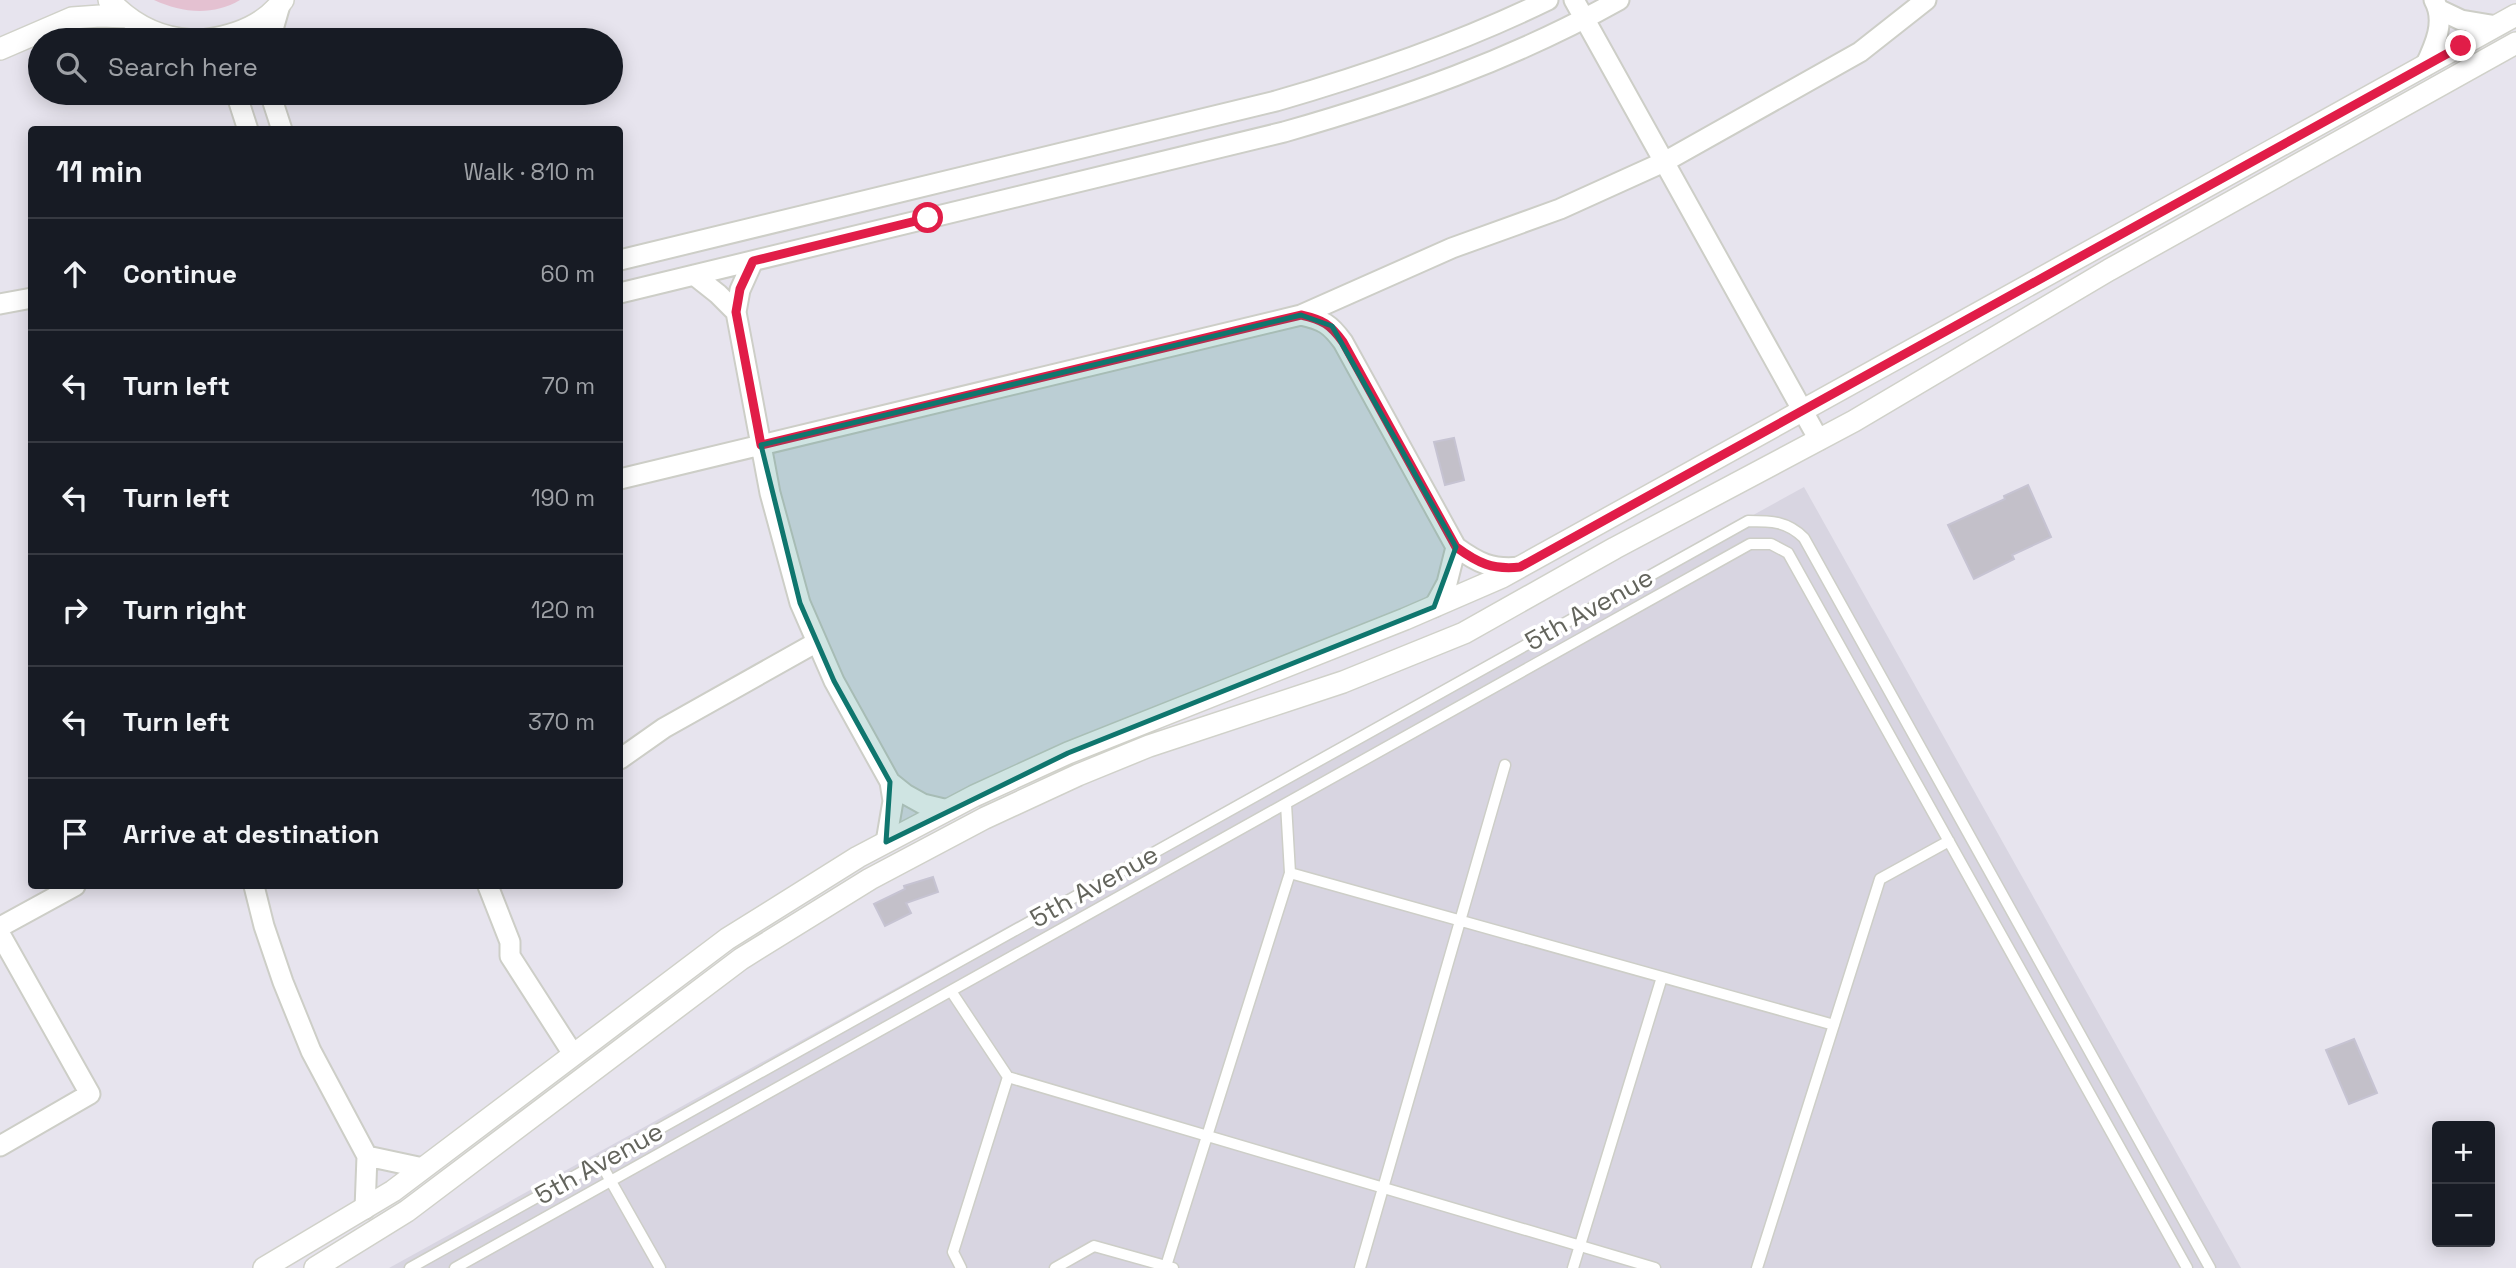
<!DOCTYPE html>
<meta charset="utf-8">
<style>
body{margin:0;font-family:"Space Grotesk",sans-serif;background:#242831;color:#f1f3f6}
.controls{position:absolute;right:21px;bottom:21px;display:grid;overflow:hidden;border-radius:7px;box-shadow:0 4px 18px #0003}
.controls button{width:63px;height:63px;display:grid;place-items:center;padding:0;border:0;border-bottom:2px solid #363941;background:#171b24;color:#f1f3f6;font:35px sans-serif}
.stop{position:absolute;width:21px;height:21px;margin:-16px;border:5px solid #e11d48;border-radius:50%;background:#fff}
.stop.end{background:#e11d48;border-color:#fff;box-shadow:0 2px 7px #0008}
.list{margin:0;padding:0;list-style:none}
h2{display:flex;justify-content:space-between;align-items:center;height:91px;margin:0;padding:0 28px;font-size:30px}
h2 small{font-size:23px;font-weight:400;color:#9ea1a6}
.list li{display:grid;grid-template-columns:46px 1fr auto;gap:21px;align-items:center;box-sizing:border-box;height:112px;padding:0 28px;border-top:2px solid #363941}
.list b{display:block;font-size:26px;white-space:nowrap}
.list em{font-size:23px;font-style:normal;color:#9ea1a6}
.icon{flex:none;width:38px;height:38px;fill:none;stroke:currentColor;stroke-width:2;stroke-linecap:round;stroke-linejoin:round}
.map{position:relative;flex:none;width:2516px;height:1268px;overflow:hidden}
.search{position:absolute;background:#171b24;box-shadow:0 4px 18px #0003;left:28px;top:28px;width:595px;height:77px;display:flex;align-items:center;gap:18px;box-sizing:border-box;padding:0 24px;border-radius:38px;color:#9ea1a6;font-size:26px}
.panel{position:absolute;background:#171b24;box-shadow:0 4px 18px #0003;left:28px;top:126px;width:595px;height:763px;border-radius:7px}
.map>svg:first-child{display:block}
</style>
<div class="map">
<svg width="2516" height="1268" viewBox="0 0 2516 1268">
<rect width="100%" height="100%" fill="#e7e4ee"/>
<!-- education -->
<path fill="#d8d5e1" d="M 1804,487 L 2241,1268 L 389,1268 Z"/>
<!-- green -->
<path fill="#e4c1d1" d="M 154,0 L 240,0 C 213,16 182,13 154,0 Z"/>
<!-- building -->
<path fill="#c3c0c9" stroke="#c6c3d2" stroke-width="2" d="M 1454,438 L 1464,480 L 1445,485 L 1434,442 Z
M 2028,485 L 2051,537 L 2012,555 L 2014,559 L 1974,579 L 1948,525 L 2005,499 L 2004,496 Z
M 933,877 L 938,892 L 906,903 L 911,913 L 885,926 L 874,904 L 905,889 L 904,886 Z
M 2354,1039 L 2377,1093 L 2349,1104 L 2326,1050 Z"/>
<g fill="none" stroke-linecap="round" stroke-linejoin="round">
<defs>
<path id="service" d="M 1286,804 L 1290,873 L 1834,1025
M 951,991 L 1008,1077 L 1655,1268
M 600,1162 L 660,1268
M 1166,1266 L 1290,873
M 410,1268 L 1748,521 C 1771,521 1787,521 1804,538 L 2210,1268
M 455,1268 L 1750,544 L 1771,544 L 1788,553 L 2187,1268
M 961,1268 L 953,1252 L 1008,1077
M 1055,1268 L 1094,1246 L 1173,1268
M 1360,1268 L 1505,765
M 1573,1268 L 1662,977
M 1757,1268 L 1880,879 L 1949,841"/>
<path id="minor" d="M 1574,0 L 1819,440
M 2440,10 L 2461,20 L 2497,26
M 270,40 L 280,5
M 2425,66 C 2435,45 2446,21 2434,0
M 236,93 L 248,130
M 270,93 L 282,130
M 620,260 L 1276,101 C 1370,74 1460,43 1548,0
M 753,261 L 740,290 L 736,312 L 770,493 L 800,603 L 834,681 L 890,782 L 905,794 L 923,804 L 948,810
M 694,275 L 718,294 L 736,312
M 620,293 L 1284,132 C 1400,99 1514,59 1619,0
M 0,304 L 32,298
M 1301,315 L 1452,248 L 1560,209 L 1666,161 L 1860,52 L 1926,0
M 620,479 L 1301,315 C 1323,320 1330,324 1343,342 L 1456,547 C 1478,563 1492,570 1520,567
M 1434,607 L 1447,583 L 1456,547
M 620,759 L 664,728 L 817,642
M 886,842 L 893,801 L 890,782
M 254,886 L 264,926 L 283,982 L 311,1051 L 367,1156 L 365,1209
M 488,886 L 510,942 L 510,956 L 573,1054
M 0,927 L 75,886
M 0,934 L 90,1094 L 0,1146
M 367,1156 L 423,1168"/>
<path id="secondary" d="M 109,0 C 131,24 158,38 190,40
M 205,40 C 235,36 265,25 283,0
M 0,49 L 72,18 L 100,16 L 127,17
M 264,1268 L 393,1191 L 727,939 L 858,857 L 974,796 L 1068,753 L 1405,619 L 1502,577 L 2516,15
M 315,1268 L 407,1211 L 741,959 L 870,879 L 985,818 L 1078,775 L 1149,746 L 1343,682 L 1464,633 L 1615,548 L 1854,421 L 2109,270 L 2516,43"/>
</defs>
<!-- service casing -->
<use href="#service" stroke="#cdcec7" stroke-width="13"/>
<!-- minor casing -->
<use href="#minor" stroke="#cdcec7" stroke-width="23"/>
<!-- secondary casing -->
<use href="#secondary" stroke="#d0d1c9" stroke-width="24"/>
<!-- service -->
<use href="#service" stroke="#fff" stroke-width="10"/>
<!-- minor -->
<use href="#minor" stroke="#fff" stroke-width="19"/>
<!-- secondary -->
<use href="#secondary" stroke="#fff" stroke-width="21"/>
</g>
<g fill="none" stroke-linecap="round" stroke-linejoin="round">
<!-- route -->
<path stroke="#e11d48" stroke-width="9" d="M 928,218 L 753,261 L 740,289 L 736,312 L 761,445 L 1301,315 C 1323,320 1330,324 1343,342 L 1456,547 C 1478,563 1492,570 1520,567 L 2461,46"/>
</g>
<!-- marked area -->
<path fill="#0f766e" fill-opacity="0.2" stroke="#0f766e" stroke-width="5" stroke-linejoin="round" d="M 1301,315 L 1332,326 L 1456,547 L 1434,607 L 1068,753 L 886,842 L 890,782 L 834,681 L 800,603 L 761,445 Z"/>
<g text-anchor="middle" stroke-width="7" stroke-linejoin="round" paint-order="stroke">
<!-- street labels -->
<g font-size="26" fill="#63645c" stroke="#fff">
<text transform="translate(1589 609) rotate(-29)" y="9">5th Avenue</text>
<text transform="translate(1094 886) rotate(-29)" y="9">5th Avenue</text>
<text transform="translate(599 1163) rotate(-29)" y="9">5th Avenue</text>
</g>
</g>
</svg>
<div class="controls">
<button>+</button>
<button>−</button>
</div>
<div class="stop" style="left:928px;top:218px"></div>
<div class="stop end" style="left:2461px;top:46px"></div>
<div class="search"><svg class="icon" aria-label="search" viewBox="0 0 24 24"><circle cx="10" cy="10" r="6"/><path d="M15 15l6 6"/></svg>Search here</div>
<section class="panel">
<h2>11 min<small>Walk · 810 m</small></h2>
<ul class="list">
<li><svg class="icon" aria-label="ahead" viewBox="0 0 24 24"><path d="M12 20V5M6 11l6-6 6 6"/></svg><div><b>Continue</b></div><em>60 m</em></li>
<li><svg class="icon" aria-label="left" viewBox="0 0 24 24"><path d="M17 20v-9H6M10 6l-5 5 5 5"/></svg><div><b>Turn left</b></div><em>70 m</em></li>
<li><svg class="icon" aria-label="left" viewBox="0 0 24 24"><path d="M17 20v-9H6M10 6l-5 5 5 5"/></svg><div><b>Turn left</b></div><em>190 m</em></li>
<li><svg class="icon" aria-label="right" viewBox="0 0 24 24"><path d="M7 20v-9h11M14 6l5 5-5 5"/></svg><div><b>Turn right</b></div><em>120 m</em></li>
<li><svg class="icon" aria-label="left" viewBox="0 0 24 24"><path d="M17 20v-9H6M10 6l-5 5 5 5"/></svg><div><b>Turn left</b></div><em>370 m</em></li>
<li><svg class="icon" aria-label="arrive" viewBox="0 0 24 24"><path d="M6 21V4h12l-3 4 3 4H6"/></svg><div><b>Arrive at destination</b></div></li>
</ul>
</section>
</div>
